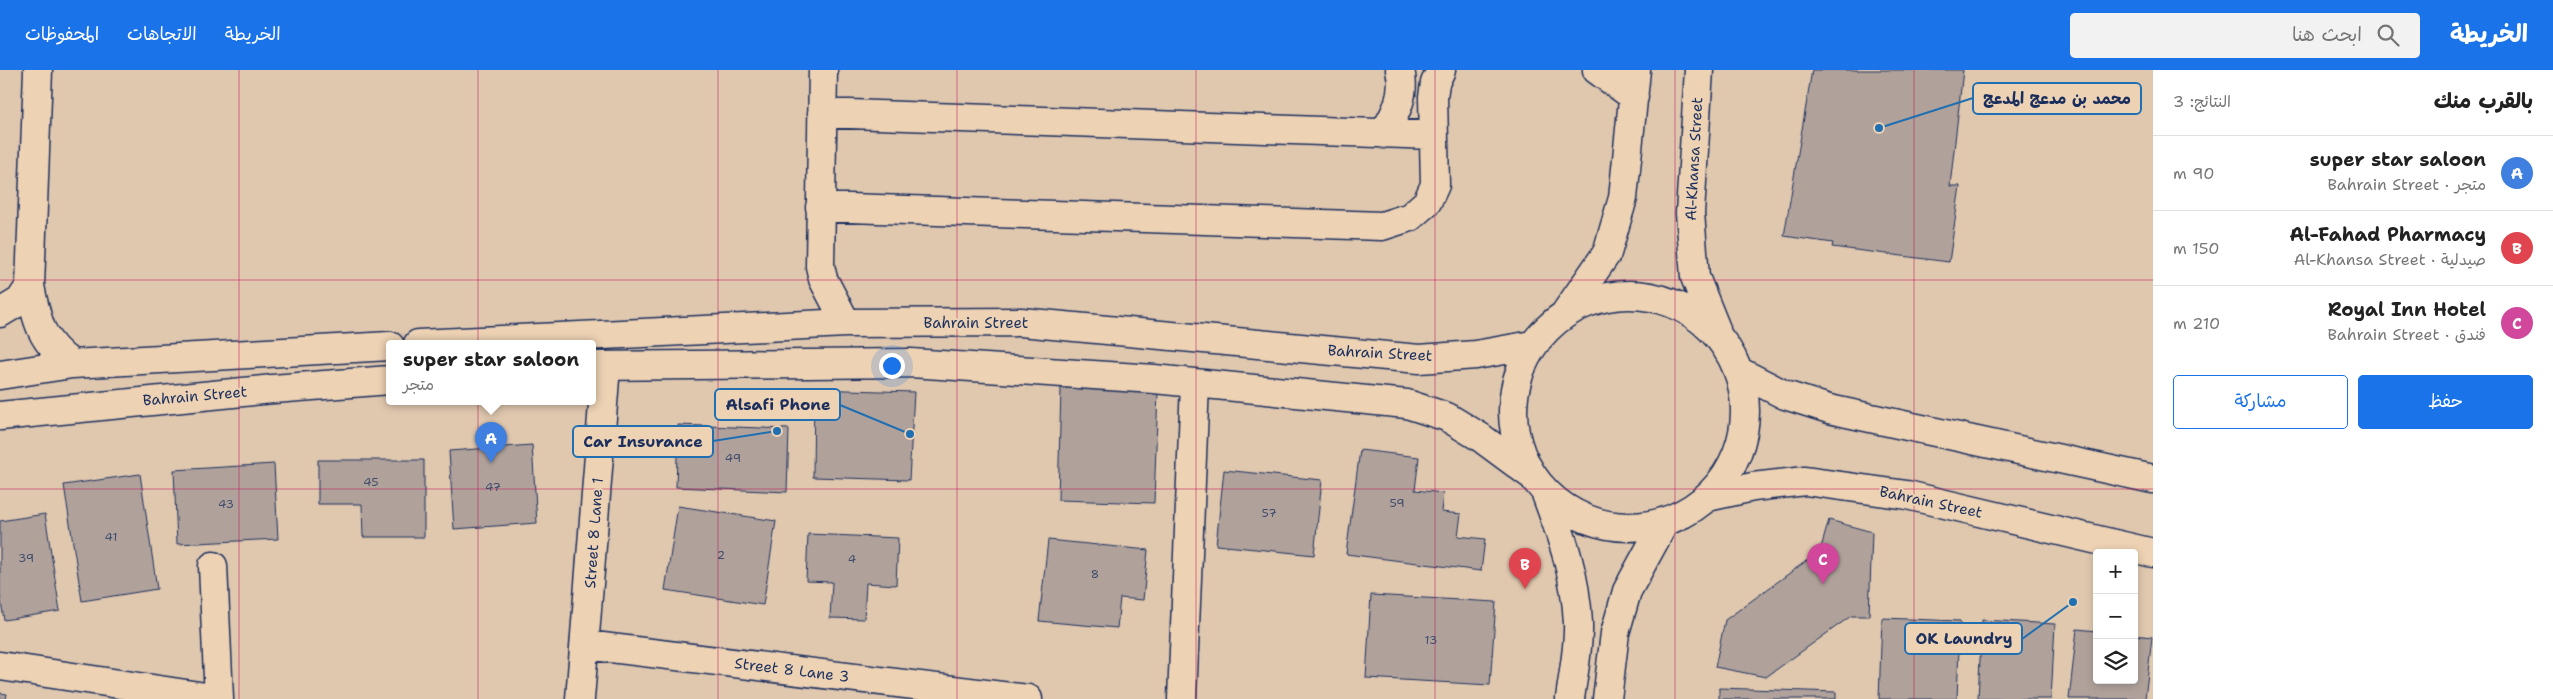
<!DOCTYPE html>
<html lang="ar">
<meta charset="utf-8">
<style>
body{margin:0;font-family:"Shantell Sans","Playpen Sans Arabic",sans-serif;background:#f2f2f2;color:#222;direction:rtl}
.controls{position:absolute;right:15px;bottom:15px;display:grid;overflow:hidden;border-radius:5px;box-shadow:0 2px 8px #0003}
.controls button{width:45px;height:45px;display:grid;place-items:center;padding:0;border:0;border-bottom:1px solid #e0e0e0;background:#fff;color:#222;font:25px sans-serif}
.you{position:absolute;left:891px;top:295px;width:18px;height:18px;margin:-12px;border:4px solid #fff;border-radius:50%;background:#1a73e8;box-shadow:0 0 0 8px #1a73e833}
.badge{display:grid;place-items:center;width:32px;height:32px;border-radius:50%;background:#1a73e8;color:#fff;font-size:16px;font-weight:700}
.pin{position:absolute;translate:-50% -41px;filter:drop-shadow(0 1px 2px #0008)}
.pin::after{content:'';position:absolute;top:26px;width:18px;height:15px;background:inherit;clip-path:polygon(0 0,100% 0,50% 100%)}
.popup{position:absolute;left:386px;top:270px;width:210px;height:65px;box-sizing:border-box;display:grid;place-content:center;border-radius:5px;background:#fff;filter:drop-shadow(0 1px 4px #0005);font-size:16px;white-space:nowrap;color:#767676}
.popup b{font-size:19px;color:#222}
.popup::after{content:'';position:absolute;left:50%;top:100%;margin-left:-10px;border:10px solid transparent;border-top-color:#fff}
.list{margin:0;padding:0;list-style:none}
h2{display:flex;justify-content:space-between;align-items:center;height:65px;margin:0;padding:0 20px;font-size:21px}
h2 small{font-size:16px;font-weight:400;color:#767676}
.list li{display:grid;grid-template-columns:32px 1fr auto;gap:15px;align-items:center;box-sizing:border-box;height:75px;padding:0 20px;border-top:1px solid #e0e0e0}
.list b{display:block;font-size:19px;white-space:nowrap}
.list p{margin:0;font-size:16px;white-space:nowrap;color:#767676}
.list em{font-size:16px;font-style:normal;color:#767676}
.actions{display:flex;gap:10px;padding:15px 20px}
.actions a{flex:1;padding:11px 0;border:1px solid #1a73e8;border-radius:5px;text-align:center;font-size:18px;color:#1a73e8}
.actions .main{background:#1a73e8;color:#fff}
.icon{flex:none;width:28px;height:28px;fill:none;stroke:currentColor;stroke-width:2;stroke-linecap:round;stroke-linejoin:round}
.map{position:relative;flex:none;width:2153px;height:629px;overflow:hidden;direction:ltr}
header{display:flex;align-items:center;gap:30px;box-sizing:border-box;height:70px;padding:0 25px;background:#1a73e8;color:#fff}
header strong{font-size:24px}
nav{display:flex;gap:28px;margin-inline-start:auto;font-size:18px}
.search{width:350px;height:45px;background:#f2f2f2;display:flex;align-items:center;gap:12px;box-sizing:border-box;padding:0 18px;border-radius:5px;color:#767676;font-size:19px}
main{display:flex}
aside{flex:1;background:#fff}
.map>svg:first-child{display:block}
</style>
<header>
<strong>الخريطة</strong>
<div class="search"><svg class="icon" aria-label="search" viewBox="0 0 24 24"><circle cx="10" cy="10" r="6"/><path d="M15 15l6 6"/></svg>ابحث هنا</div>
<nav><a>الخريطة</a><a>الاتجاهات</a><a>المحفوظات</a></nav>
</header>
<main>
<aside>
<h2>بالقرب منك<small>النتائج: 3</small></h2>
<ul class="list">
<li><span class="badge" style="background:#3f7fe0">A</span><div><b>super star saloon</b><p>متجر · Bahrain Street</p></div><em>90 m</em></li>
<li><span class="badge" style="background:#e0444e">B</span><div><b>Al-Fahad Pharmacy</b><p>صيدلية · Al-Khansa Street</p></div><em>150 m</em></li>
<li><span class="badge" style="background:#d1479c">C</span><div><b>Royal Inn Hotel</b><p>فندق · Bahrain Street</p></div><em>210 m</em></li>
</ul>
<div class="actions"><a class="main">حفظ</a><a>مشاركة</a></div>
</aside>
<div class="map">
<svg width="2153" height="629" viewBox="0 0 2153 629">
<rect width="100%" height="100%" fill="#e0c8af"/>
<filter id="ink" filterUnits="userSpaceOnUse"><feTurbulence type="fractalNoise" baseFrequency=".02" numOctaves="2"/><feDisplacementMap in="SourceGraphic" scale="10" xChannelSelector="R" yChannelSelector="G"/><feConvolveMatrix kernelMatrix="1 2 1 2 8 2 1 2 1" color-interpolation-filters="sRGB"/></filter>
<g filter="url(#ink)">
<!-- building -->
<path fill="#b0a29b" stroke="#1b2f5e" d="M 1812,0 L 1963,0 L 1950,116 L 1960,116 L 1949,192 L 1832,177 L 1833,173 L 1784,166 Z
M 1061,318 L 1158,321 L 1154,433 L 1058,430 Z
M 814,319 L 914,322 L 909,410 L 813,407 Z
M 678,355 L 789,359 L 787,422 L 676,417 Z
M 532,375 L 537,453 L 454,459 L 449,381 Z
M 1360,380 L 1419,387 L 1415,420 L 1443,423 L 1441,442 L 1461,444 L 1458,466 L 1485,469 L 1481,501 L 1346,484 Z
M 318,390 L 424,390 L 424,467 L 363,467 L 362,434 L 318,434 Z
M 274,394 L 278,469 L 177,474 L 174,400 Z
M 1224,400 L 1322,410 L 1314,485 L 1216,475 Z
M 140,404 L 157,519 L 82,531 L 64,415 Z
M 678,436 L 776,451 L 763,535 L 665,520 Z
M 45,444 L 60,541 L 4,550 L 0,525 L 0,451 Z
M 1829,450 L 1872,462 L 1869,546 L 1851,546 L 1766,607 L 1715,597 L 1725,550 L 1820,481 Z
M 808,464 L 898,468 L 896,515 L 866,513 L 864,549 L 830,548 L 832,512 L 806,511 Z
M 1048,470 L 1148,480 L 1143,530 L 1120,528 L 1117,558 L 1039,551 Z
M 1371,525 L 1496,532 L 1490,615 L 1366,608 Z
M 1882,548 L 1960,551 L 1957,629 L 1879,629 Z
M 1982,550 L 2055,554 L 2051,629 L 1978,629 Z
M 2077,559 L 2097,561 L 2097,610 L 2134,610 L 2134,565 L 2152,567 L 2145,629 L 2069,629 Z
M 1719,618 L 1836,622 L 1836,629 L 1719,629 Z
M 0,623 L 7,624 L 6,629 L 0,629 Z"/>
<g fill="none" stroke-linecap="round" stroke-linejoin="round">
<defs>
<path id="minor" d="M 38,0 L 30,216 C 37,252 41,272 72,294
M 823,0 L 820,196 L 823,209 L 846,253
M 1597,0 L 1634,27
M 1699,0 L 1690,143 L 1695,207 L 1716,259
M 822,43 L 1434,65
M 1383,64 C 1396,44 1406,24 1400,0
M 820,137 L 1382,156 L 1410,147 L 1427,132 L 1435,115 L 1433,27 L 1435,13 L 1441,0
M1513 341a116 116 0 1 1 232 0a116 116 0 1 1-232 0Z
M 1566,242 L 1607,183 L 1623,128 L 1636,0
M 0,243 L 20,231 L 30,216
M 418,274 L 846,253 L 1021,252 L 1419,289 L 1476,285 L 1532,275
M 592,296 L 911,293 L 1154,309 L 1407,334 L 1447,347 L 1480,367 L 1530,404
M 1740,302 L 1785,325 L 1829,339 L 2153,409
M 0,305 L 72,294 L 390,276
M 0,346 L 273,319 L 390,310
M 1546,424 C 1562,467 1576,506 1578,553 C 1579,578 1573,604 1570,629
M 1707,427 L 1753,417 L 1805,411 L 1907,425 L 2153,483
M 213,496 L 219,629
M 586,575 L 1028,629
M 0,596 L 219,629
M 580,629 L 606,296
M 1182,629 L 1195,314
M 1607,629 L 1615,563 L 1627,521 L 1664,453"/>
</defs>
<!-- minor casing -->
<use href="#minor" stroke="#1b2f5e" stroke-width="31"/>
<!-- minor -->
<use href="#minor" stroke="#edd2b4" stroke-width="28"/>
</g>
</g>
<!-- grid -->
<path fill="none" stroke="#c2185b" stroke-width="1" stroke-opacity="0.55" d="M 239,0 L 239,629M 478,0 L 478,629M 718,0 L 718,629M 957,0 L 957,629M 1196,0 L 1196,629M 1435,0 L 1435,629M 1675,0 L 1675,629M 1914,0 L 1914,629M 0,210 L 2153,210M 0,419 L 2153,419"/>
<g text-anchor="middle" stroke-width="4" stroke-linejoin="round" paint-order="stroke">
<!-- number labels -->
<g font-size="12" fill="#404c6d">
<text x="733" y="392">49</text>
<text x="371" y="416">45</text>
<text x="493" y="421">47</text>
<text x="1397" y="437">59</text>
<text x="226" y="438">43</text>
<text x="1269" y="447">57</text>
<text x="111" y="471">41</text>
<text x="721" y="489">2</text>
<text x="26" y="492">39</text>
<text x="852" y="493">4</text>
<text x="1095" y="508">8</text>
<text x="1431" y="574">13</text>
</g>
<!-- street labels -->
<g font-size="15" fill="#1b2f5e" stroke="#edd2b4">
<text transform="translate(1694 89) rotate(-87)" y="5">Al-Khansa Street</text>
<text x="976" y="258">Bahrain Street</text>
<text transform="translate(1380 283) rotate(3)" y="5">Bahrain Street</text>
<text transform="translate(195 326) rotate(-5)" y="5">Bahrain Street</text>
<text transform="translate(1931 432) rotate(12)" y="5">Bahrain Street</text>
<text transform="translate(594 463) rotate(-86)" y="5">Street 8 Lane 1</text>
<text transform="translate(792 600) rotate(7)" y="5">Street 8 Lane 3</text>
</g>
</g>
<!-- callouts -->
<path fill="none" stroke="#1f6fb2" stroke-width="2" d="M1879 58L1973 28M910 364L840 335M777 361L713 371M2073 532L2022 569"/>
<g fill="#1f6fb2" stroke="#edd2b4" stroke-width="2">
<circle cx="1879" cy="58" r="5"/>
<circle cx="910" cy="364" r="5"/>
<circle cx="777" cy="361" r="5"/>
<circle cx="2073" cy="532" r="5"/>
</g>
<g fill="#edd2b4" stroke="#1f6fb2" stroke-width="2">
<rect x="1973" y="13" width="168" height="31" rx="5"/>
<rect x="715" y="319" width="125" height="31" rx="5"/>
<rect x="573" y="356" width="140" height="31" rx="5"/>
<rect x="1905" y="553" width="117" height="31" rx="5"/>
</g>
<g font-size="16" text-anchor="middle" font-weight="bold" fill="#1b2f5e">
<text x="2057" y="34">محمد بن مدعج المدعج</text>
<text x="778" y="340">Alsafi Phone</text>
<text x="643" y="377">Car Insurance</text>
<text x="1964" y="574">OK Laundry</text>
</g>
</svg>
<div class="controls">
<button>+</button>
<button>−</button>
<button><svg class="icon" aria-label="layers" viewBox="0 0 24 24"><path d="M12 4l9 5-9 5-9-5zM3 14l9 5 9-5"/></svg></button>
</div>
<div class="you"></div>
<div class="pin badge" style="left:491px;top:393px;background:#3f7fe0">A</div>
<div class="popup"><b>super star saloon</b>متجر</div>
<div class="pin badge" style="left:1525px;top:519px;background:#e0444e">B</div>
<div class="pin badge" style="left:1823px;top:514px;background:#d1479c">C</div>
</div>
</main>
